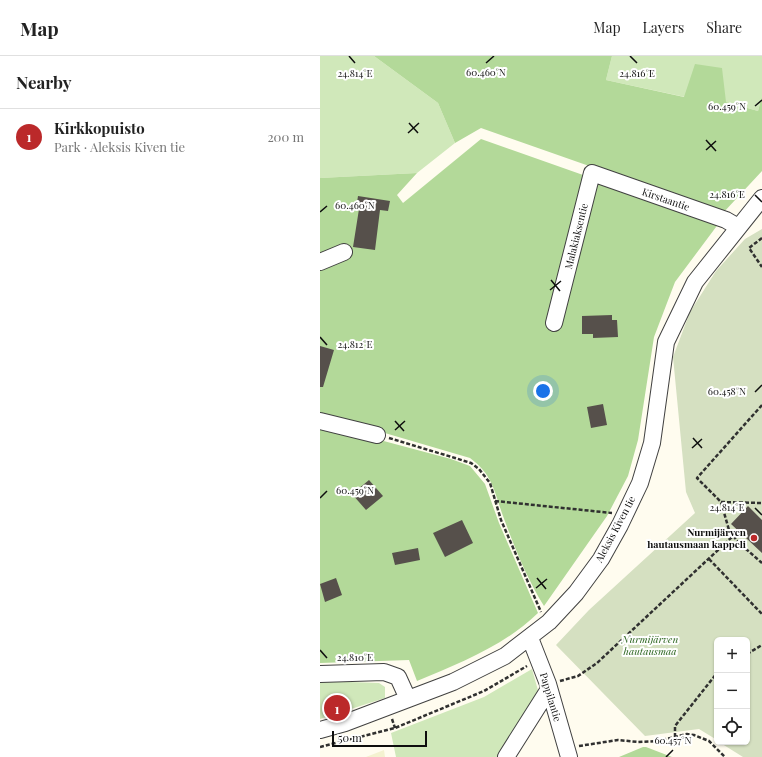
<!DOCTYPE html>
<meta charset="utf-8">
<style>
body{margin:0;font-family:"Playfair Display",serif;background:#f2f2f2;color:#222}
.controls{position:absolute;right:12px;bottom:12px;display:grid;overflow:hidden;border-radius:6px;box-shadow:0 1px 3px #0004}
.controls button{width:36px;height:36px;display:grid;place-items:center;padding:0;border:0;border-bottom:1px solid #e0e0e0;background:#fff;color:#222;font:20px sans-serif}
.scale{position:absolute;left:12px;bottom:10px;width:95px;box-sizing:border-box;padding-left:4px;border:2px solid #0e0e0e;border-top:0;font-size:11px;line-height:14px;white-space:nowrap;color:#0e0e0e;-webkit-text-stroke:3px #fff;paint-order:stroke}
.you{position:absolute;left:223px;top:335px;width:14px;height:14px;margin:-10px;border:3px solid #fff;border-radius:50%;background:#1a73e8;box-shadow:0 0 0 6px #1a73e833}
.badge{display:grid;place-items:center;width:26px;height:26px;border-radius:50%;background:#bb292a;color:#fff;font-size:13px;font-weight:700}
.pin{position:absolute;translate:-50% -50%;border:2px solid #fff;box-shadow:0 1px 4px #0006}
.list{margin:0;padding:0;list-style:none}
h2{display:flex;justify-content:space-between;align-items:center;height:52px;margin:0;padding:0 16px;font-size:17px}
h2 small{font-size:13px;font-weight:400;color:#767676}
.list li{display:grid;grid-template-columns:26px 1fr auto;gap:12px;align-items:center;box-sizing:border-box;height:56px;padding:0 16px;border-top:1px solid #e0e0e0}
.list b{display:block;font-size:15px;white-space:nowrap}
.list p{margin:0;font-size:13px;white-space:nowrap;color:#767676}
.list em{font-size:13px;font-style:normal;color:#767676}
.icon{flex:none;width:22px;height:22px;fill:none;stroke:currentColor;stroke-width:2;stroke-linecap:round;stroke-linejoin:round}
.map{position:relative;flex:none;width:442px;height:701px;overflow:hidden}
header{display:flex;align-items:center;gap:24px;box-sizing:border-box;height:56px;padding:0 20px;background:#fff;border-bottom:1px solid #e0e0e0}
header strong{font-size:19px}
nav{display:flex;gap:22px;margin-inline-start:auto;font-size:14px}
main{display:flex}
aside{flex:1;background:#fff}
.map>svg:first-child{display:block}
</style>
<header>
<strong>Map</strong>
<nav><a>Map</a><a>Layers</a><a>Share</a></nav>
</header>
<main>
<aside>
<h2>Nearby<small></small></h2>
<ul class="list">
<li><span class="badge">1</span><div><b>Kirkkopuisto</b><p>Park · Aleksis Kiven tie</p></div><em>200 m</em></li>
</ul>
</aside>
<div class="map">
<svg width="442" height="701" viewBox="0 0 442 701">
<rect width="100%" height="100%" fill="#fffcef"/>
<!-- farmland -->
<path fill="#f4f2d0" d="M 64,694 L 65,701 L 46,701 Z"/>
<!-- green -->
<path fill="#d0e8ba" d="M 0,0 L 54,0 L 118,47 L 135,87 L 97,117 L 0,122 Z
M 292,0 L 442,0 L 442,40 L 438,55 L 406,46 L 365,41 L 286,24 Z
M 212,613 L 219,638 L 179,701 L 76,701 L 71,677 L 164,641 Z
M 0,625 L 59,627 L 65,631 L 65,642 L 0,663 Z"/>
<!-- forest -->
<path fill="#b3d999" d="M 54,0 L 292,0 L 286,24 L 364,41 L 375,8 L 402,12 L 406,46 L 438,55 L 442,40 L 442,115 L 403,157 L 161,72 L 135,87 L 118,47 Z
M 161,83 L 399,167 L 355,226 L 334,281 L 318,384 L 308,420 L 287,460 L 224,550 C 207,523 194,490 183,460 C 174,435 173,419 150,402 L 0,358 L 0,122 L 97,117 L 77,139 L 83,147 Z
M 0,368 L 131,403 L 150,410 L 165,428 L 179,467 L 218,557 C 184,590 140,607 97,625 L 89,604 L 0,607 Z
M 326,691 L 352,701 L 299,701 L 323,691 Z"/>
<!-- cemetery -->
<path fill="#d5e0c1" d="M 442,173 L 442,701 L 423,701 L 399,686 L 427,686 L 427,584 L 397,584 L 397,684 L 379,673 L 325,680 L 236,589 L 269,554 L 375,457 L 366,436 L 353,301 L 370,256 L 396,215 L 425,183 Z"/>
<!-- building -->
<path fill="#56504b" d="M 38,140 L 70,145 L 68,155 L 60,154 L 55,194 L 33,191 L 39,153 L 36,153 Z
M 292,259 L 292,264 L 297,264 L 298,281 L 273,282 L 273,278 L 262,278 L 262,260 Z
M 0,290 L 14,294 L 3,331 L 0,331 Z
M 283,348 L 287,369 L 271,372 L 267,351 Z
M 49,424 L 63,440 L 46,454 L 32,438 Z
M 428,450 L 442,464 L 442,497 L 411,468 Z
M 142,464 L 153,487 L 125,501 L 113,477 Z
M 98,492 L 100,504 L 75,509 L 72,497 Z
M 16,522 L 22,539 L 5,546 L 0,528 Z"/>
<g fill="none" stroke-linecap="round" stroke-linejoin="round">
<defs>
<path id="minor" d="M 0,206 L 24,196
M 234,267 L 272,117 L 406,164 L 418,171
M 0,365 L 57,379
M 210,582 L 228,628 L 249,701
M 0,618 L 64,616 L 78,621 L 88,643
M 0,674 L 25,667 L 133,626 L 185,600 L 229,566 L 256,537 L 281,503 L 300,469 L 320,427 L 332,387 L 346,286 L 375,226 L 442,142
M 186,701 L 229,633"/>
</defs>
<!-- minor casing -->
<use href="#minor" stroke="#414141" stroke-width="18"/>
<!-- path -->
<path stroke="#303030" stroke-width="2.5" stroke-dasharray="4 2" stroke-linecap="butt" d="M 442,182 L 429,192 L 442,211
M 442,349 L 377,422 L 401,446 L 409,474 L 418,486 L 442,507
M 69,382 L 135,402 L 151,407 L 159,413 L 170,427 L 181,464 L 221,556
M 175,445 L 292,457
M 401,446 L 442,447
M 389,503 L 442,558
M 427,598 L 442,589
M 240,625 L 258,620 L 277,607 L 413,480
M 72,663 L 75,672
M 355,681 L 355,670 L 397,617
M 259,690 L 298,684 L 318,686 L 338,685 L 367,678 L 374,679 L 389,685 L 405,701
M 0,691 L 75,672 L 164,635 L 207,610"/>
<!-- minor -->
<use href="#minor" stroke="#fff" stroke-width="16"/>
</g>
<!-- ticks -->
<path fill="none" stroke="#0e0e0e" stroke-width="1.5" d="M 29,0 L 35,7M 310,0 L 317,7M 166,7 L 174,0M 435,50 L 442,44M 89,67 L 98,77M 88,77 L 99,67M 386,84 L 396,95M 386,94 L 396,85M 435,139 L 442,146M 0,156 L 7,150M 231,224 L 240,235M 230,234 L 241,225M 0,281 L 7,289M 435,336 L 442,329M 75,365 L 84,375M 75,374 L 85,365M 373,382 L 382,392M 372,392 L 382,383M 0,442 L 7,435M 435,452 L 442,459M 217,522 L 226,533M 216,532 L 227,523M 0,594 L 7,602M 346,701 L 353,694"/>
<!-- markers -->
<circle fill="#bb292a" stroke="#fff" stroke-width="1.5" cx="434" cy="482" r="4"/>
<g text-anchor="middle" stroke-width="4" stroke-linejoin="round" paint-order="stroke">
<!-- street labels -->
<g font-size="10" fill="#0e0e0e" stroke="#fff">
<text transform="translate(346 143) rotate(19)" y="4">Kirstaantie</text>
<text transform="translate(256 180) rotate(-76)" y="4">Malakiaksentie</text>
<text transform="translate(295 473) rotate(-62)" y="4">Aleksis Kiven tie</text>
<text transform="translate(231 641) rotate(73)" y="4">Pappilantie</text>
</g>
<!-- poi labels -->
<g font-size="10" font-weight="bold" fill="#0e0e0e" stroke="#fff" text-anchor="end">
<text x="426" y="480">Nurmijärven<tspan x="426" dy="12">hautausmaan kappeli</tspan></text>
</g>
<!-- park labels -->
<g font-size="10" font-style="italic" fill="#2b651f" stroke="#fff">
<text x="330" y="587">Nurmijärven<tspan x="330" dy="12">hautausmaa</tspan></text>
</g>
</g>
<g font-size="10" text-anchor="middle" fill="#0e0e0e" stroke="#fff" stroke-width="4" stroke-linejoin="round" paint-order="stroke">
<text x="166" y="20">60.460°N</text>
<text x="35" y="21">24.814°E</text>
<text x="317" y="21">24.816°E</text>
<text x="407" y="54">60.459°N</text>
<text x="407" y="142">24.816°E</text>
<text x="35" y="153">60.460°N</text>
<text x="35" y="292">24.812°E</text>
<text x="407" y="339">60.458°N</text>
<text x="35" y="438">60.459°N</text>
<text x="407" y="455">24.814°E</text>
<text x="35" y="605">24.810°E</text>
<text x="353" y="688">60.457°N</text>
</g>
</svg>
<div class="controls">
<button>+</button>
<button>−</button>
<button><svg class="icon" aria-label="locate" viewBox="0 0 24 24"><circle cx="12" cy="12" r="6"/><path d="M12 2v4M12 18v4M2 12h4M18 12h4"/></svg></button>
</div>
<div class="scale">50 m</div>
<div class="you"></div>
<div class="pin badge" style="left:17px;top:652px">1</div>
</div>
</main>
